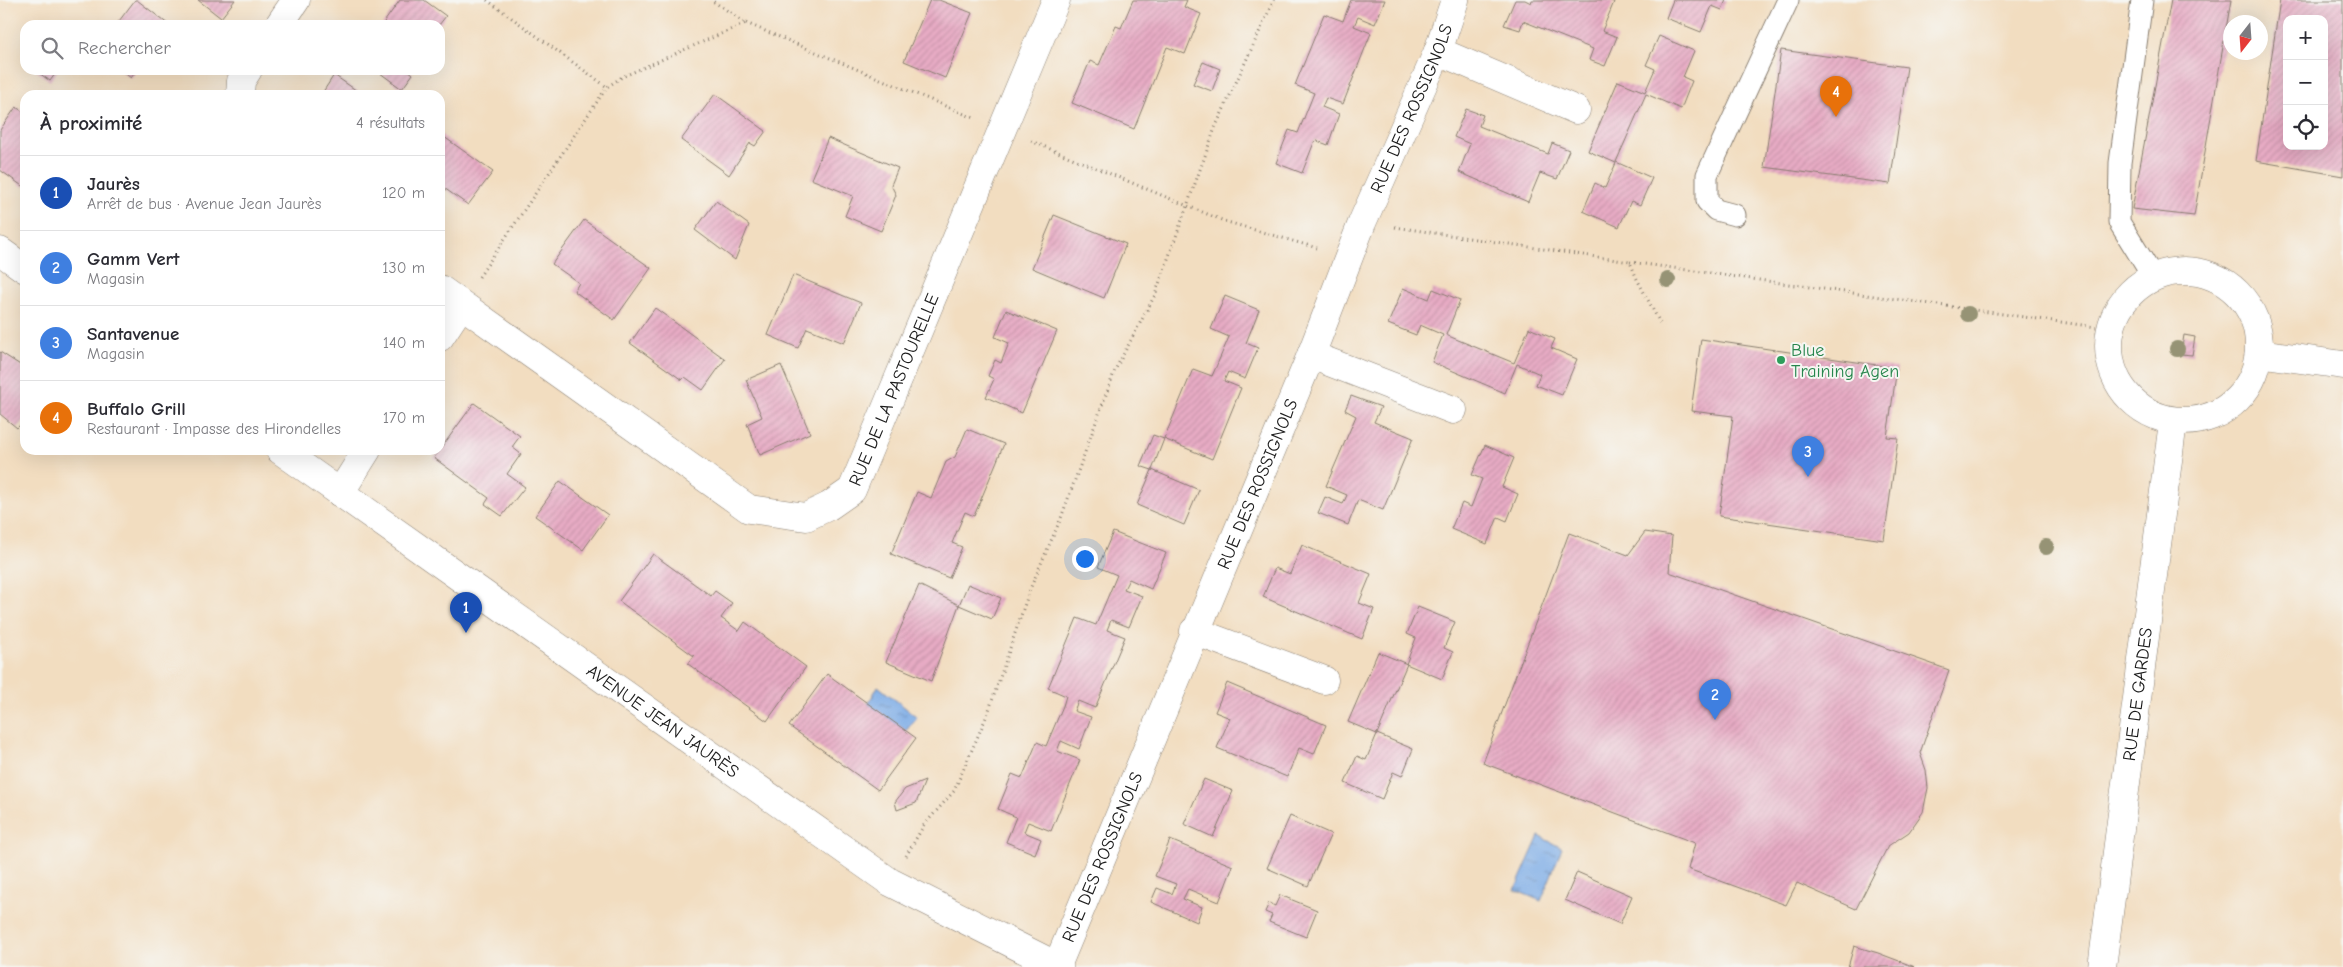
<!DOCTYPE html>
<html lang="fr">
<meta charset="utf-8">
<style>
body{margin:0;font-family:"Comic Neue",sans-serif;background:#f7f7f7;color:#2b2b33}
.controls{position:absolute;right:15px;top:15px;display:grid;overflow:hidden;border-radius:10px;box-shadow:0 5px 20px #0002}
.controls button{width:45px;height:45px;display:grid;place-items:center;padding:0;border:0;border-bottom:1px solid #e1e1e2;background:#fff;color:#2b2b33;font:25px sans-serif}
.compass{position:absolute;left:2223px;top:15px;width:45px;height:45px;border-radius:50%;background:#fff;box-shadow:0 5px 20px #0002;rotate:197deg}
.you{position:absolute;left:1084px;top:558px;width:18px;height:18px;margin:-12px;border:4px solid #fff;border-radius:50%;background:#1a73e8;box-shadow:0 0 0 8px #1a73e833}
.badge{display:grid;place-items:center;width:32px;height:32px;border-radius:50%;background:#ea580c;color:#fff;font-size:16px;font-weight:700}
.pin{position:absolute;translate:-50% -41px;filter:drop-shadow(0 1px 2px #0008)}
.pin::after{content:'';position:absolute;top:26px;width:18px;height:15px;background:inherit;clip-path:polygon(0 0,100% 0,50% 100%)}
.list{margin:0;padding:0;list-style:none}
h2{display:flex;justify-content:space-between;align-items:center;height:65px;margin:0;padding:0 20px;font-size:21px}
h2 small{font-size:16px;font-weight:400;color:#7c7c81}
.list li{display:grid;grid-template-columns:32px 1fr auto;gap:15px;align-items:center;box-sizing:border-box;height:75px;padding:0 20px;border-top:1px solid #e1e1e2}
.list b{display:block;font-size:19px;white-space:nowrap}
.list p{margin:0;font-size:16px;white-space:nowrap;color:#7c7c81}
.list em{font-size:16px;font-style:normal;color:#7c7c81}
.icon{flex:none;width:28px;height:28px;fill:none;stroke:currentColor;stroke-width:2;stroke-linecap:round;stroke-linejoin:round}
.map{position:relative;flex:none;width:2343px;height:967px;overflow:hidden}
.search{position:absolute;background:#fff;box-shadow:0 5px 20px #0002;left:20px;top:20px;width:425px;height:55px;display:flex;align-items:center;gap:12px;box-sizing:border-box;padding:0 18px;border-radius:15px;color:#7c7c81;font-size:19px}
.panel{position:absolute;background:#fff;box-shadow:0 5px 20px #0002;left:20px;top:90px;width:425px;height:365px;border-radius:15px}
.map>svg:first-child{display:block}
</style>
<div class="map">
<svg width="2343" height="967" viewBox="0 0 2343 967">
<defs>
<pattern id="water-ripples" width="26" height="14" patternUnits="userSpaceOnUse" patternTransform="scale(1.25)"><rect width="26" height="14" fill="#7cabe6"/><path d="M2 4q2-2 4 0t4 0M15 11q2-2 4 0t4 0" fill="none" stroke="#658aba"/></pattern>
<pattern id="building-hatch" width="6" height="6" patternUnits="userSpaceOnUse" patternTransform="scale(1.25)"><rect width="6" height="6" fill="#e7abc4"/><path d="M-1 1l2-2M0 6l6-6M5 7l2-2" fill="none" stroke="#c693a8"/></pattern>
</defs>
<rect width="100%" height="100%" fill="#f6f6f2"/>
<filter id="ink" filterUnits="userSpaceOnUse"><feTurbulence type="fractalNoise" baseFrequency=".02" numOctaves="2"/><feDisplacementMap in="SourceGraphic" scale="10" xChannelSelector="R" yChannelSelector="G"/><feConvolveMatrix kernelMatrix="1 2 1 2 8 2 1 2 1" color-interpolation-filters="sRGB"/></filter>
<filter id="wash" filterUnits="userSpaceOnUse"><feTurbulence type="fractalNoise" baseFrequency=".0096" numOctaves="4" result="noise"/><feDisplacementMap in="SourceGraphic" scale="20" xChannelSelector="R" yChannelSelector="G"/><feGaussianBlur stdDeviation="1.12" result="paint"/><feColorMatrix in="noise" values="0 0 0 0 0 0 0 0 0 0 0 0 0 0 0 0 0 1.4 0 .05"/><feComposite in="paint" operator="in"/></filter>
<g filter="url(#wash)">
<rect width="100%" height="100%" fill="#f2ddc0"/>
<!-- water -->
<path fill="url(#water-ripples)" stroke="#4c6481" d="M 878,686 L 917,717 L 905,732 L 868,704 Z
M 1539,836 L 1562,848 L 1541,901 L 1515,890 Z"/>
<g id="blocks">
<!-- building -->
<path fill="url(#building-hatch)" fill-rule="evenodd" d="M 135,0 L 137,0 L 169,25 L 116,25 Z
M 198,0 L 235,0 L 221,18 Z
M 400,0 L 424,0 L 446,16 L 439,25 L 382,25 Z
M 930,0 L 939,0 L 972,13 L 945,78 L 904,61 Z
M 1133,0 L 1187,0 L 1184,7 L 1201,14 L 1185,54 L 1167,47 L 1134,129 L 1072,103 L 1090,61 L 1099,65 L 1116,26 L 1121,28 Z
M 1351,0 L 1385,0 L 1375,24 L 1358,17 L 1354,26 L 1371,33 L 1343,104 L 1326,98 L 1322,107 L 1339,114 L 1328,145 L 1315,140 L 1302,173 L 1276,163 L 1289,130 L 1298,133 L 1314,93 L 1295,85 L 1324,14 L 1343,21 Z
M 1515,0 L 1525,0 L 1531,3 L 1532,0 L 1609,0 L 1614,2 L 1602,31 L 1617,37 L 1605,66 L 1589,60 L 1593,49 L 1523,21 L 1520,30 L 1504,25 Z
M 1673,0 L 1726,0 L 1722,10 L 1712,6 L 1701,32 L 1666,18 Z
M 2171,0 L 2231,0 L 2194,216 L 2132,209 Z
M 2280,0 L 2343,0 L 2343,176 L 2256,161 ZM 2287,19 L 2324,19 L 2324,146 L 2287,146 Z
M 1659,36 L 1694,51 L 1683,77 L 1692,81 L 1681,109 L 1646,94 L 1616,162 L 1652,178 L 1640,205 L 1631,201 L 1619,227 L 1583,211 L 1595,183 L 1605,188 L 1616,163 L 1588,151 L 1618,81 L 1645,92 L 1655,69 L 1646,65 Z
M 1781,50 L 1907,67 L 1890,184 L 1764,167 Z
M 1203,62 L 1220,69 L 1212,91 L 1193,84 Z
M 35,70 L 58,70 L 50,81 Z
M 120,70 L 137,70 L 131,78 Z
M 376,70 L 408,70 L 413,74 L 402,89 Z
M 334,75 L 363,95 L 321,95 Z
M 715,94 L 766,131 L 755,146 L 750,143 L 729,175 L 681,140 Z
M 16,107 L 25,113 L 25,188 L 0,170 L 0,130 Z
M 1466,109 L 1483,115 L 1479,126 L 1548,154 L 1552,143 L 1569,150 L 1557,179 L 1540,173 L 1528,202 L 1459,172 L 1470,144 L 1454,137 Z
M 440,134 L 493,172 L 468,205 L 444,188 L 440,193 Z
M 828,138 L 898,168 L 891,185 L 896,195 L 881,231 L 845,216 L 853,196 L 811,179 Z
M 716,201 L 749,225 L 735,260 L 695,230 Z
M 1054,215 L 1126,244 L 1104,298 L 1032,268 Z
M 584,220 L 651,268 L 614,320 L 574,291 L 579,283 L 552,264 Z
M 793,275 L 861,303 L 844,343 L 807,328 L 798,348 L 768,335 Z
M 1403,288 L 1429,299 L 1433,289 L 1460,300 L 1446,335 L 1514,363 L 1529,328 L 1555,339 L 1551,348 L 1577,359 L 1562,395 L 1536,385 L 1540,374 L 1517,364 L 1505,393 L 1432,362 L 1443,335 L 1420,325 L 1416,335 L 1388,324 Z
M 1225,296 L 1259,310 L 1246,343 L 1258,348 L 1245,379 L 1228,372 L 1224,381 L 1241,388 L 1212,459 L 1164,439 L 1193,369 L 1212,376 L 1216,367 L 1229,337 L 1211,329 Z
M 655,308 L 725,359 L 703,390 L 685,377 L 682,380 L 630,343 Z
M 1006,310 L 1057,331 L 1022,413 L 986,397 L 994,379 L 988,376 L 995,360 L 1001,363 L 1009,343 L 995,337 Z
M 2184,335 L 2195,337 L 2192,355 L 2181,354 Z
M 1701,339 L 1897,368 L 1887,437 L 1898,438 L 1884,540 L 1719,516 L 1733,416 L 1691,411 Z
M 0,352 L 25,368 L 25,420 L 17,428 L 0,414 Z
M 781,365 L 810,433 L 760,455 L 747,424 L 762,417 L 746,380 Z
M 1351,396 L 1381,407 L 1374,422 L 1413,438 L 1383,510 L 1358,500 L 1348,525 L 1318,513 L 1325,497 L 1343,504 L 1347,495 L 1326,486 L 1356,416 L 1345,410 Z
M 474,403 L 520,436 L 512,447 L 521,454 L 507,474 L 525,487 L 502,516 L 485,504 L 489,498 L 434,458 Z
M 967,429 L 1004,444 L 974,516 L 965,512 L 952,543 L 962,547 L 949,578 L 891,554 L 917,492 L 931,498 L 946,462 L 955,457 Z
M 1153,435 L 1164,439 L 1152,470 L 1199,490 L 1184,525 L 1137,505 L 1152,470 L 1140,466 Z
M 1485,445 L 1514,458 L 1502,487 L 1518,494 L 1507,521 L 1498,517 L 1487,544 L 1451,529 L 1462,503 L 1471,507 L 1482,479 L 1472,475 Z
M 560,481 L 608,515 L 583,550 L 535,516 Z
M 1113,532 L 1166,553 L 1151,589 L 1129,579 L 1124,589 L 1142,596 L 1129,627 L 1111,620 L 1107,630 L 1125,637 L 1095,708 L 1078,701 L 1074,711 L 1091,717 L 1079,749 L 1061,741 L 1057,751 L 1080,760 L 1051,831 L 1028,822 L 1024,832 L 1041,839 L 1035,854 L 1006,842 L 1016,817 L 998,809 L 1012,774 L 1022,778 L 1037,742 L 1046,746 L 1063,706 L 1066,696 L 1048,688 L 1077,618 L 1096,625 L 1117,575 L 1098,567 Z
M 1645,532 L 1672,536 L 1669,572 L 1949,670 L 1920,753 L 1926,770 L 1928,788 L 1923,812 L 1909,832 L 1888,846 L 1856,909 L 1797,883 L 1786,905 L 1688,869 L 1695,843 L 1483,763 L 1569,533 L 1628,555 Z
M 1302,545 L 1371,574 L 1359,603 L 1374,609 L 1362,639 L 1263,597 L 1275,568 L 1290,574 Z
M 653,554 L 711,596 L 715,591 L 732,603 L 721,618 L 739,631 L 745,622 L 806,667 L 767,721 L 688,664 L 694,656 L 619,601 Z
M 968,584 L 1001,598 L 992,619 L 959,605 Z
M 919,585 L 959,605 L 931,681 L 886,662 Z
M 1418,607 L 1455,622 L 1444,648 L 1453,652 L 1442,679 L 1406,664 L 1416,638 L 1407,634 Z
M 1378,652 L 1407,664 L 1377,734 L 1348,722 Z
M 827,674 L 916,738 L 878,790 L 789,726 Z
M 1227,683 L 1326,725 L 1314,754 L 1299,748 L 1287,777 L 1217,748 L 1230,718 L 1215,712 Z
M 1377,734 L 1413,749 L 1402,776 L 1393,772 L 1382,799 L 1345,783 L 1357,756 L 1366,760 Z
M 1204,779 L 1233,791 L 1213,837 L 1184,824 Z
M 925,781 L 916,803 L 897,810 L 895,802 L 905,789 Z
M 1290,816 L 1331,834 L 1308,886 L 1267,868 Z
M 1170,840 L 1233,866 L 1219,902 L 1188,889 L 1183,899 L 1202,907 L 1197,922 L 1151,902 L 1157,888 L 1172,894 L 1176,884 L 1155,876 Z
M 1577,872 L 1632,896 L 1620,924 L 1565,900 Z
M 1280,895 L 1317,910 L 1306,937 L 1269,922 L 1272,915 L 1265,912 L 1269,903 L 1275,906 Z
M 1854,946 L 1878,953 L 1915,967 L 1848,967 Z"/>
</g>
</g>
<g filter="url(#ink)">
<use href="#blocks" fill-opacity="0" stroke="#877c6e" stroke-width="1"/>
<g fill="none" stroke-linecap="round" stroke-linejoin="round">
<defs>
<path id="service" d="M 2142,0 L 2120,163 L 2119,222 L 2153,277
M 1735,215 L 1716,210 L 1707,201 L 1707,175 L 1788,0"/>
<g id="minor">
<path d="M 279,25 L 296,0"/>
<path d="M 1438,51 L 1576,110"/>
<path d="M 240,95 L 241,81 L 248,70"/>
<circle cx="2184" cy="346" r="75"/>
<path id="s1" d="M 440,289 L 749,509 L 806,517 L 829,506 L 852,490 L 1056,0"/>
<path d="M 440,337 L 461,305"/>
<path d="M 2259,353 L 2343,365"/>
<path d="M 1311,355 L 1453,410"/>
<path d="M 340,493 L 367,450"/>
<path d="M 1194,631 L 1324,680"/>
<path id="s2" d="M 1057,966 L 1311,355 L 1362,223 L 1438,51 L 1455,0"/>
<path id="s3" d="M 2102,967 L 2173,422"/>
</g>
<g id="tertiary">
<path d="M 0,251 L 25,269"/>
<path id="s4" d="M 280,450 L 890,882 L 1059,967"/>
</g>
</defs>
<!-- service casing -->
<use href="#service" stroke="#877c6e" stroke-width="23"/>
<!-- minor casing -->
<use href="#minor" stroke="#877c6e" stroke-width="29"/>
<!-- tertiary casing -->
<use href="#tertiary" stroke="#877c6e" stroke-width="29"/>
<!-- path -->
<path stroke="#877c6e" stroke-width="3" stroke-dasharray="1 4" stroke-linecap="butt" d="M 487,0 L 607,87
M 746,23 L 974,118
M 1031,141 L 1224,221 L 1317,248
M 1395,227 L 1630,262 L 1637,279 L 1660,323
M 1630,262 L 2096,327
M 479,277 L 607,87 L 622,77 L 746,23 L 711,0
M 906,856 L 924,825 L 954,791 L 988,713 L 1030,589 L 1061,518 L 1115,370 L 1155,295 L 1215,128 L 1274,0"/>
<!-- service -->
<use href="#service" stroke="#fff" stroke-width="21"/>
<!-- minor -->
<use href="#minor" stroke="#fff" stroke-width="28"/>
<!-- tertiary -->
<use href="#tertiary" stroke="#fff" stroke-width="28"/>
</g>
<!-- trees -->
<g fill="#969375">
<circle cx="1668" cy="280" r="8"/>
<circle cx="1968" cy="314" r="8"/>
<circle cx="2177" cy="349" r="8"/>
<circle cx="2046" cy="547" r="8"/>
</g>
</g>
<!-- markers -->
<circle fill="#2e9e5b" stroke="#f6f6f2" stroke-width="2" cx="1781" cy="360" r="5"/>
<g text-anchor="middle" stroke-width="4" stroke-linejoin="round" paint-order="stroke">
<!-- street labels -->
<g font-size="18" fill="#1c1c1c" stroke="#f6f6f2">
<text dy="6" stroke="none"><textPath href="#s2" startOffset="928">RUE DES ROSSIGNOLS</textPath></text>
<text dy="6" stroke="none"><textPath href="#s1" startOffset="599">RUE DE LA PASTOURELLE</textPath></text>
<text dy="6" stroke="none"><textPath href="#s2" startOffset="522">RUE DES ROSSIGNOLS</textPath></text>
<text dy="6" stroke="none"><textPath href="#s3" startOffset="275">RUE DE GARDES</textPath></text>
<text dy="6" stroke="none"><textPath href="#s4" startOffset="469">AVENUE JEAN JAURÈS</textPath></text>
<text dy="6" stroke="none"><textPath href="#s2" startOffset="118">RUE DES ROSSIGNOLS</textPath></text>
</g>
<!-- leisure labels -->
<g font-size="18" fill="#27864d" stroke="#f6f6f2" text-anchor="start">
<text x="1791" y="356">Blue<tspan x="1791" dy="21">Training Agen</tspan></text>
</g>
</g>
</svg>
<div class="controls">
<button>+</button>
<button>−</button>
<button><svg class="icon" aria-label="locate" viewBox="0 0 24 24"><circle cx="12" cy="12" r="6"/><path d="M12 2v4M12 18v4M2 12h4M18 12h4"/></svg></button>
</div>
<svg class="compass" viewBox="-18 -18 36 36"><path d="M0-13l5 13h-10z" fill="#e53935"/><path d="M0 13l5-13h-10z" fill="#7c7c81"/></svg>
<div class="you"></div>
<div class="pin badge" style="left:466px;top:633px;background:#1a4fb4">1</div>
<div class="pin badge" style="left:1715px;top:720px;background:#3f7fe0">2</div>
<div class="pin badge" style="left:1808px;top:477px;background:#3f7fe0">3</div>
<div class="pin badge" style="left:1836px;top:117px;background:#e8710a">4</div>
<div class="search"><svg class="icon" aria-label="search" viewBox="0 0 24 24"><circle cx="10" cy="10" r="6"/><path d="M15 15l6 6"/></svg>Rechercher</div>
<section class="panel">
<h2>À proximité<small>4 résultats</small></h2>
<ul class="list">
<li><span class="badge" style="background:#1a4fb4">1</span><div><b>Jaurès</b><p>Arrêt de bus · Avenue Jean Jaurès</p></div><em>120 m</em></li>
<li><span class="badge" style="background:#3f7fe0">2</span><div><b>Gamm Vert</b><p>Magasin</p></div><em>130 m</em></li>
<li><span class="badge" style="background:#3f7fe0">3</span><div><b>Santavenue</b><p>Magasin</p></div><em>140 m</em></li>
<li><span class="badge" style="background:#e8710a">4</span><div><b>Buffalo Grill</b><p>Restaurant · Impasse des Hirondelles</p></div><em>170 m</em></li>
</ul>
</section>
</div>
